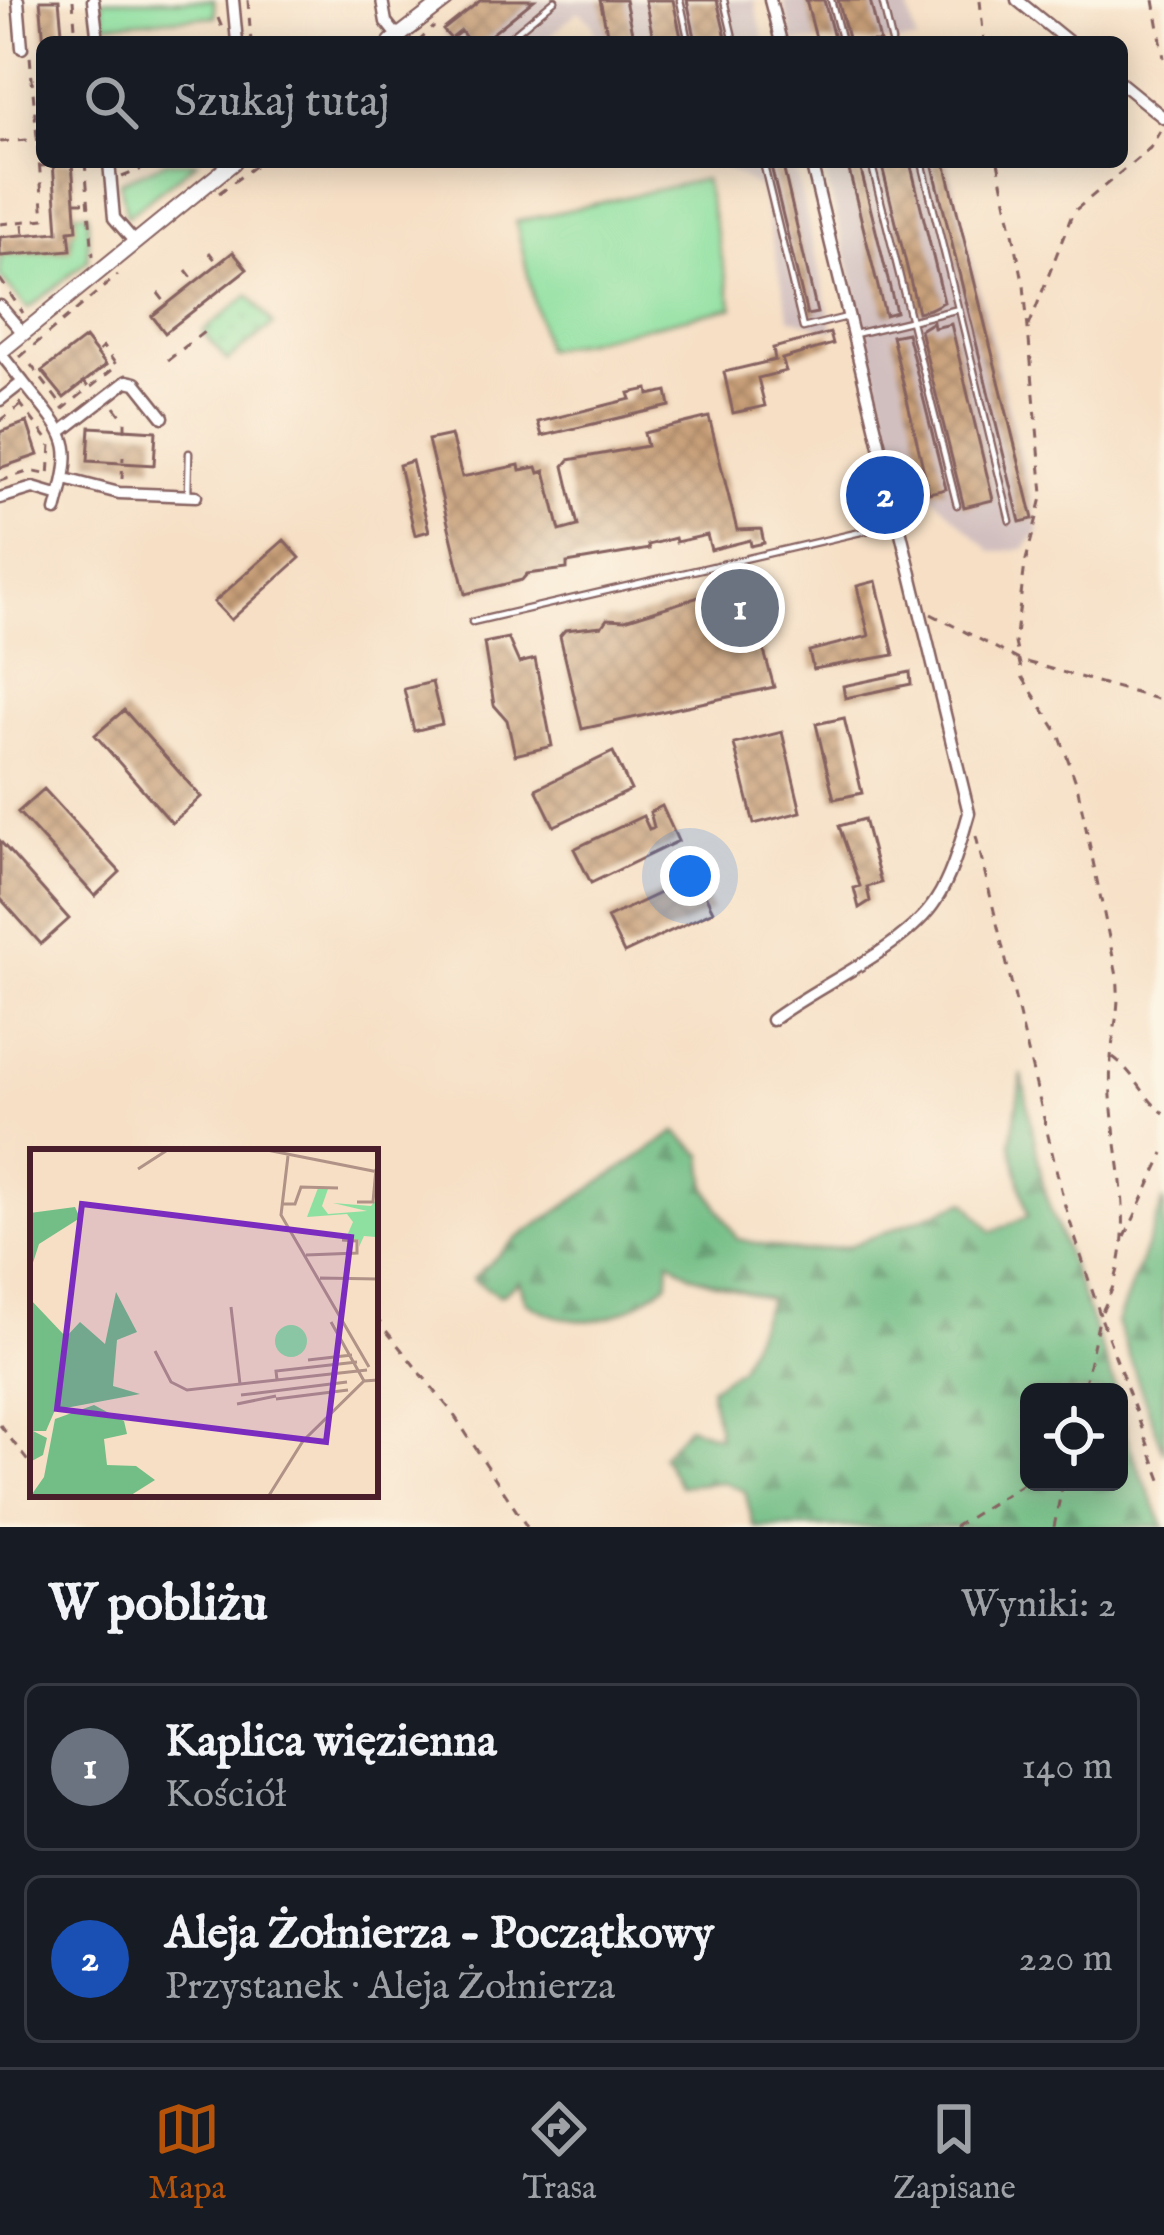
<!DOCTYPE html>
<html lang="pl">
<meta charset="utf-8">
<style>
body{margin:0;font-family:"IM FELL English",serif;background:#242831;color:#f1f3f6}
.controls{position:absolute;right:36px;bottom:36px;display:grid;overflow:hidden;border-radius:18px;box-shadow:0 6px 30px #0003}
.controls button{width:108px;height:108px;display:grid;place-items:center;padding:0;border:0;border-bottom:3px solid #363941;background:#171b24;color:#f1f3f6;font:60px sans-serif}
.you{position:absolute;left:690px;top:876px;width:42px;height:42px;margin:-30px;border:9px solid #fff;border-radius:50%;background:#1a73e8;box-shadow:0 0 0 18px #1a73e833}
.badge{display:grid;place-items:center;width:78px;height:78px;border-radius:50%;background:#b45309;color:#fff;font-size:39px;font-weight:700}
.pin{position:absolute;translate:-50% -50%;border:6px solid #fff;box-shadow:0 3px 12px #0006}
.list{margin:0;padding:0;list-style:none}
h2{display:flex;justify-content:space-between;align-items:center;height:156px;margin:0;padding:0 48px;font-size:51px}
h2 small{font-size:39px;font-weight:400;color:#9ea1a6}
.list li{display:grid;grid-template-columns:78px 1fr auto;gap:36px;align-items:center;box-sizing:border-box;height:168px;margin:0 24px 24px;padding:0 24px;border:3px solid #363941;border-radius:18px}
.list b{display:block;font-size:45px;white-space:nowrap}
.list p{margin:0;font-size:39px;white-space:nowrap;color:#9ea1a6}
.list em{font-size:39px;font-style:normal;color:#9ea1a6}
.icon{flex:none;width:66px;height:66px;fill:none;stroke:currentColor;stroke-width:2;stroke-linecap:round;stroke-linejoin:round}
.map{position:relative;flex:none;width:1164px;height:1527px;overflow:hidden}
.search{position:absolute;background:#171b24;box-shadow:0 6px 30px #0003;left:36px;right:36px;top:36px;height:132px;display:flex;align-items:center;gap:30px;box-sizing:border-box;padding:0 42px;border-radius:18px;color:#9ea1a6;font-size:45px}
.sheet{height:540px;background:#171b24}
nav{display:flex;justify-content:space-around;align-items:center;box-sizing:border-box;height:168px;border-top:3px solid #363941;background:#171b24;font-size:33px;color:#9ea1a6}
nav a{display:grid;justify-items:center;gap:6px}
nav .on{color:#b45309}
.map>svg:first-child{display:block}
</style>
<div class="map">
<svg width="1164" height="1527" viewBox="0 0 1164 1527">
<defs>
<pattern id="forest-firs" width="22" height="20" patternUnits="userSpaceOnUse" patternTransform="scale(3)"><rect width="22" height="20" fill="#72be86"/><path d="M5 1l3.5 6h-7zM16 11l3.5 6h-7z" fill="#609a6e"/></pattern>
<pattern id="park-dots" width="8" height="8" patternUnits="userSpaceOnUse" patternTransform="scale(3)"><rect width="8" height="8" fill="#8ee0a0"/><path d="M2 2h.1M6 6h.1" fill="none" stroke="#7cc08a" stroke-width="1.8" stroke-linecap="round"/></pattern>
<pattern id="building-cross-hatch" width="8" height="8" patternUnits="userSpaceOnUse" patternTransform="scale(3)"><rect width="8" height="8" fill="#c79f78"/><path d="M0 0l8 8M0 8l8-8" fill="none" stroke="#a48163"/></pattern>
</defs>
<rect width="100%" height="100%" fill="#fcf5e5"/>
<filter id="ink" filterUnits="userSpaceOnUse"><feTurbulence type="fractalNoise" baseFrequency=".00833" numOctaves="2"/><feDisplacementMap in="SourceGraphic" scale="24" xChannelSelector="R" yChannelSelector="G"/><feConvolveMatrix kernelMatrix="1 2 1 2 8 2 1 2 1" color-interpolation-filters="sRGB"/></filter>
<filter id="wash" filterUnits="userSpaceOnUse"><feTurbulence type="fractalNoise" baseFrequency=".004" numOctaves="4" result="noise"/><feDisplacementMap in="SourceGraphic" scale="48" xChannelSelector="R" yChannelSelector="G"/><feGaussianBlur stdDeviation="2.7" result="paint"/><feColorMatrix in="noise" values="0 0 0 0 0 0 0 0 0 0 0 0 0 0 0 0 0 1.4 0 .05"/><feComposite in="paint" operator="in"/></filter>
<g filter="url(#wash)">
<rect width="100%" height="100%" fill="#f6dfc5"/>
<!-- industrial -->
<path fill="#d1bfbf" d="M 481,0 L 754,0 L 764,42 L 597,42 L 593,23 L 578,11 L 544,42 L 448,42 L 443,30 Z
M 783,0 L 906,0 L 917,42 L 793,42 Z
M 715,162 L 793,162 L 834,331 L 790,318 L 760,188 Z
M 823,162 L 948,162 L 1039,531 L 1024,549 L 992,552 L 898,463 Z"/>
<!-- green -->
<path fill="#8ee0a0" stroke="#6c8066" stroke-width="3" d="M 102,0 L 214,0 L 215,16 L 104,24 Z
M 166,162 L 197,162 L 127,216 L 120,182 Z
M 704,179 L 733,307 L 545,350 L 516,222 Z
M 76,212 L 88,213 L 88,260 L 28,309 L 0,277 L 0,256 L 70,250 Z"/>
<!-- forest -->
<path fill="url(#forest-firs)" stroke="#5e6e58" stroke-width="3" d="M 1022,1074 L 1045,1194 L 1117,1392 L 1029,1392 L 1029,1482 L 1119,1482 L 1119,1397 L 1128,1442 L 1164,1527 L 754,1527 L 745,1491 L 722,1482 L 680,1486 L 662,1456 L 688,1426 L 719,1437 L 710,1388 L 740,1367 L 769,1299 L 692,1276 L 669,1260 L 668,1282 C 620,1320 583,1336 526,1302 L 519,1281 L 500,1296 L 472,1279 L 515,1240 L 676,1132 L 703,1155 L 707,1188 L 737,1239 L 800,1252 L 849,1246 L 966,1201 L 992,1232 L 1028,1216 L 1011,1143 Z
M 1164,1200 L 1164,1453 L 1117,1323 Z"/>
<!-- park -->
<path fill="url(#park-dots)" stroke="#6c8066" stroke-width="3" d="M 249,295 L 273,325 L 227,361 L 203,331 Z"/>
<g id="blocks">
<!-- building -->
<path fill="url(#building-cross-hatch)" d="M 40,0 L 59,0 L 63,42 L 44,42 Z
M 481,0 L 534,0 L 482,42 L 469,42 L 461,31 L 451,39 L 443,30 Z
M 600,0 L 625,0 L 634,42 L 609,42 Z
M 645,0 L 673,0 L 682,42 L 654,42 Z
M 687,0 L 717,0 L 727,42 L 696,42 Z
M 806,0 L 824,0 L 835,42 L 817,42 Z
M 838,0 L 870,0 L 880,42 L 849,42 Z
M 53,162 L 72,162 L 77,230 L 69,231 L 71,250 L 0,256 L 0,237 L 58,232 Z
M 770,162 L 782,162 L 817,313 L 807,315 Z
M 847,162 L 859,162 L 896,312 L 885,315 Z
M 881,162 L 910,162 L 944,302 L 930,309 L 918,312 Z
M 932,162 L 945,162 L 1033,519 L 1020,522 Z
M 233,252 L 247,269 L 165,333 L 152,316 Z
M 933,322 L 934,328 L 951,324 L 993,500 L 964,507 L 920,330 Z
M 830,333 L 833,344 L 782,359 L 786,371 L 758,378 L 765,406 L 733,413 L 724,372 L 775,360 L 773,348 Z
M 907,333 L 946,489 L 929,493 L 892,336 Z
M 85,338 L 106,365 L 64,398 L 42,371 Z
M 648,389 L 649,395 L 667,391 L 670,406 L 542,436 L 538,422 L 631,399 L 629,393 Z
M 709,417 L 737,530 L 761,529 L 764,543 L 751,546 L 750,540 L 711,550 L 707,535 L 676,542 L 675,538 L 648,545 L 649,549 L 567,563 L 567,569 L 527,574 L 522,580 L 465,594 L 428,440 L 451,435 L 462,477 L 519,465 L 520,470 L 537,467 L 539,473 L 545,471 L 560,531 L 578,526 L 564,466 L 569,460 L 647,446 L 644,433 Z
M 27,422 L 38,455 L 0,468 L 0,432 Z
M 90,427 L 156,431 L 154,465 L 88,461 Z
M 412,461 L 429,531 L 415,535 L 399,465 Z
M 284,540 L 300,558 L 231,620 L 214,602 Z
M 876,581 L 894,655 L 813,669 L 809,651 L 869,636 L 857,586 Z
M 746,586 L 774,687 L 582,729 L 560,636 L 565,630 L 602,626 L 607,619 L 625,620 L 702,596 L 704,601 Z
M 508,638 L 519,663 L 535,659 L 552,746 L 515,755 L 507,720 L 494,705 L 484,643 Z
M 910,672 L 911,684 L 845,698 L 843,686 Z
M 432,682 L 442,724 L 414,731 L 404,689 Z
M 124,710 L 201,797 L 172,823 L 95,735 Z
M 844,718 L 862,793 L 834,799 L 816,724 Z
M 782,732 L 801,812 L 754,824 L 734,744 Z
M 613,752 L 631,790 L 554,826 L 536,789 Z
M 44,789 L 120,872 L 95,896 L 18,812 Z
M 662,806 L 678,841 L 591,883 L 574,849 L 643,816 L 649,829 L 654,827 L 650,812 Z
M 864,819 L 881,883 L 867,887 L 870,901 L 859,908 L 854,888 L 860,886 L 839,826 Z
M 0,841 L 69,919 L 41,944 L 0,898 Z
M 696,876 L 713,911 L 624,953 L 607,918 Z"/>
</g>
</g>
<g filter="url(#ink)">
<use href="#blocks" fill-opacity="0" stroke="#866261" stroke-width="3"/>
<g fill="none" stroke-linecap="round" stroke-linejoin="round">
<defs>
<path id="service" d="M 680,0 L 689,42
M 724,0 L 734,42
M 831,0 L 842,42
M 882,0 L 892,42
M 504,42 L 555,0
M 763,162 L 803,328 L 847,317
M 871,162 L 957,505
M 922,162 L 958,308
M 855,334 L 959,309 L 1010,521
M 188,495 L 189,453
M 472,622 L 895,524"/>
<path id="minor" d="M 18,0 L 22,48
M 93,0 L 98,42
M 233,0 L 237,42
M 382,0 L 386,22 L 398,37
M 770,0 L 781,42
M 1017,0 L 1069,42
M 1122,84 L 1164,118
M 109,162 L 114,218 L 133,240
M 0,306 L 23,333
M 0,353 L 23,382 L 0,400
M 23,382 C 69,441 76,437 56,511
M 61,432 L 127,381 L 136,383 L 163,417
M 65,479 L 119,493 L 196,496
M 0,498 L 33,488 L 60,496
M 772,1020 C 818,985 906,948 936,900 C 953,874 960,843 969,813 L 811,162"/>
<path id="tertiary" d="M 391,42 L 446,0
M 0,352 L 234,162"/>
</defs>
<!-- service casing -->
<use href="#service" stroke="#866261" stroke-width="9"/>
<!-- minor casing -->
<use href="#minor" stroke="#866261" stroke-width="15"/>
<!-- tertiary casing -->
<use href="#tertiary" stroke="#866261" stroke-width="18"/>
<!-- path -->
<path stroke="#866261" stroke-width="3" stroke-dasharray="9 9" stroke-linecap="butt" d="M 73,0 L 76,42
M 248,0 L 251,42
M 980,0 L 984,42
M 1154,0 L 1164,58
M 218,18 L 224,33
M 418,42 L 434,27
M 0,142 L 42,139
M 85,162 L 93,256
M 998,162 L 1024,285 L 1043,494 L 1025,564 L 1015,643 L 1023,678 L 1059,734 L 1077,785 L 1117,976 C 1121,1007 1113,1029 1111,1059 C 1105,1151 1149,1226 1100,1315 L 1164,1488
M 41,166 L 53,165
M 122,177 L 159,162
M 219,193 L 260,162
M 75,202 L 86,202
M 0,224 L 44,219 L 30,56
M 23,224 L 24,235
M 209,252 L 216,261
M 186,270 L 193,279
M 0,279 L 23,313
M 158,293 L 164,301
M 1029,326 L 1073,212 L 1150,148 L 1160,131
M 20,357 L 118,275
M 168,360 L 204,332
M 31,365 L 63,407
M 91,387 L 117,366 L 103,347 L 98,352
M 19,402 L 51,444 L 49,478
M 115,407 L 125,421 L 125,432
M 62,410 L 89,388 L 82,380
M 0,421 L 20,406
M 122,479 L 123,457
M 0,481 L 30,471 L 50,475
M 931,614 L 1019,660 L 1164,701
M 976,836 L 1065,1206 L 1100,1315 L 1083,1392
M 1113,1057 C 1136,1074 1145,1101 1164,1113
M 1125,1237 L 1164,1153
M 375,1317 L 452,1412 L 527,1527
M 0,1425 L 33,1468
M 954,1527 L 1029,1480
M 1054,1527 L 1063,1482"/>
<!-- service -->
<use href="#service" stroke="#fff" stroke-width="4.5"/>
<!-- minor -->
<use href="#minor" stroke="#fff" stroke-width="10"/>
<!-- tertiary -->
<use href="#tertiary" stroke="#fff" stroke-width="14"/>
</g>
</g>
<!-- overview -->
<g transform="translate(30 1149)">
<rect width="348" height="348" fill="#f6dfc5"/>
<path d="M 288,39 L 298,40 L 292,57 L 298,65 L 337,62 L 303,54 L 341,57 L 348,48 L 346,88 L 334,87 L 329,98 L 329,91 L 316,89 L 323,73 L 317,65 L 277,68 ZM245 192a16 16 0 1 1 32 0a16 16 0 1 1-32 0Z" fill="#8ee0a0"/>
<path d="M 45,58 L 50,69 L 9,95 L 0,123 L 0,64 ZM 86,143 L 107,183 L 87,191 L 83,237 L 110,245 L 25,261 L 16,282 L 3,282 L 17,289 L 13,306 L 0,313 L 0,150 L 36,188 L 50,173 L 75,195 ZM 64,256 L 94,272 L 97,285 L 74,290 L 77,316 L 106,317 L 125,331 L 98,348 L 0,348 L 14,328 L 25,270 Z" fill="#72be86"/>
<path fill="none" stroke="#b19287" stroke-width="3" d="M 232,0 L 348,23M 258,7 L 251,66 L 339,218M 108,20 L 139,0M 327,53 L 343,53 L 346,20M 251,55 L 265,55 L 271,38 L 308,39M 276,106 L 327,104 L 327,92 L 312,91M 290,129 L 348,130M 201,158 L 210,235M 301,173 L 334,232M 125,202 L 141,233 L 157,241 L 337,221M 278,211 L 322,206M 247,231 L 246,222 L 327,213M 211,246 L 317,233M 246,250 L 318,241M 207,255 L 246,247M 238,348 L 273,292 L 334,232 L 348,231"/>
<path fill="#7b2cbf" fill-opacity="0.15" stroke="#7b2cbf" stroke-width="6" d="M 52,55 L 321,88 L 296,293 L 27,260 Z"/>
<rect width="348" height="348" fill="none" stroke="#4a1f2b" stroke-width="6"/>
</g>
</svg>
<div class="controls">
<button><svg class="icon" aria-label="locate" viewBox="0 0 24 24"><circle cx="12" cy="12" r="6"/><path d="M12 2v4M12 18v4M2 12h4M18 12h4"/></svg></button>
</div>
<div class="you"></div>
<div class="pin badge" style="left:740px;top:608px;background:#6b7280">1</div>
<div class="pin badge" style="left:885px;top:495px;background:#1a4fb4">2</div>
<div class="search"><svg class="icon" aria-label="search" viewBox="0 0 24 24"><circle cx="10" cy="10" r="6"/><path d="M15 15l6 6"/></svg>Szukaj tutaj</div>
</div>
<section class="sheet">
<h2>W pobliżu<small>Wyniki: 2</small></h2>
<ul class="list">
<li><span class="badge" style="background:#6b7280">1</span><div><b>Kaplica więzienna</b><p>Kościół</p></div><em>140 m</em></li>
<li><span class="badge" style="background:#1a4fb4">2</span><div><b>Aleja Żołnierza - Początkowy</b><p>Przystanek · Aleja Żołnierza</p></div><em>220 m</em></li>
</ul>
</section>
<nav>
<a class="on"><svg class="icon" aria-label="map" viewBox="0 0 24 24"><path d="M3 6l6-2 6 2 6-2v14l-6 2-6-2-6 2zM9 4v14M15 6v14"/></svg>Mapa</a>
<a><svg class="icon" aria-label="directions" viewBox="0 0 24 24"><path d="M12 3l9 9-9 9-9-9zM9 14v-3h6M13 9l2 2-2 2"/></svg>Trasa</a>
<a><svg class="icon" aria-label="saved" viewBox="0 0 24 24"><path d="M7 4h10v16l-5-4-5 4z"/></svg>Zapisane</a>
</nav>
